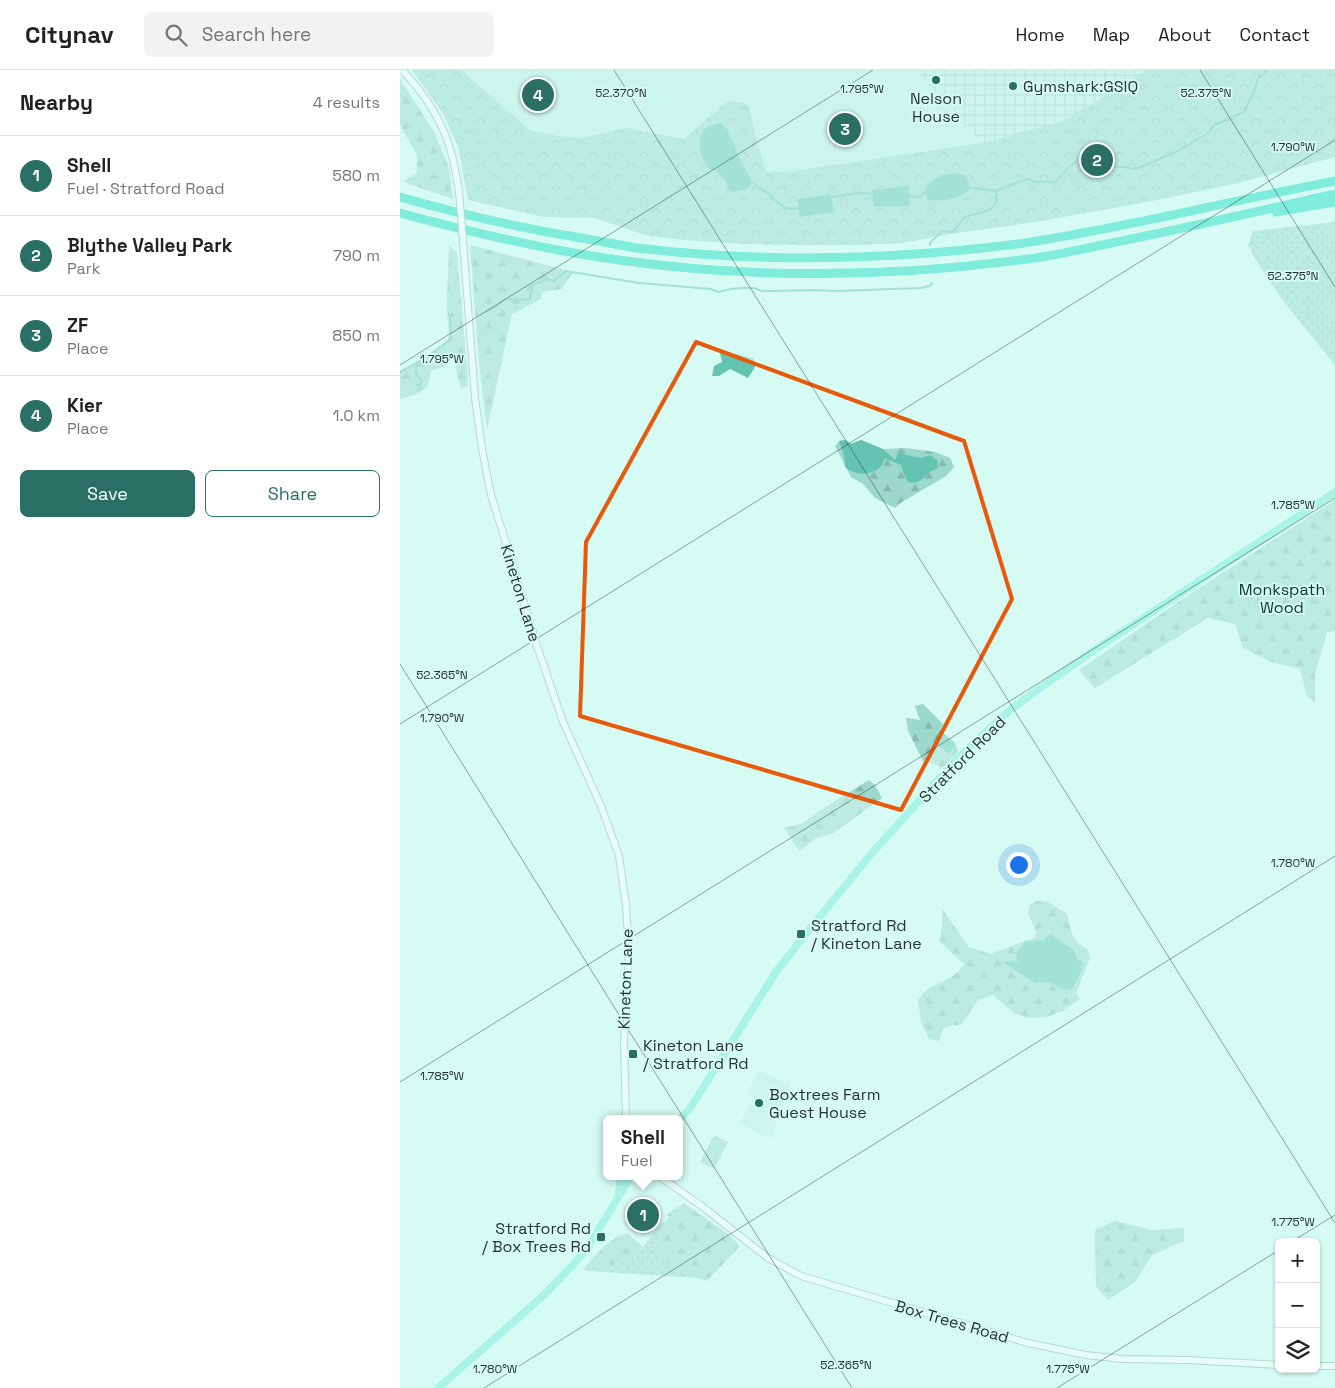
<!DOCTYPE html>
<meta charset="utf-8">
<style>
body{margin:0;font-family:"Space Grotesk",sans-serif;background:#f2f2f2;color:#222}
.controls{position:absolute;right:15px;bottom:15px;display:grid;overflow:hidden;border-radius:8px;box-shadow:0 1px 4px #0004}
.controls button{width:45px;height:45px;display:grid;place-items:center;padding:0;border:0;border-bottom:1px solid #e0e0e0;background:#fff;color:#222;font:25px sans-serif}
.you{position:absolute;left:618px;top:794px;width:18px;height:18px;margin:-12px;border:4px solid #fff;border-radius:50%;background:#1a73e8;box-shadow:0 0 0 8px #1a73e833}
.badge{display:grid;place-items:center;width:32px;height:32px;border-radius:50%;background:#296f64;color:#fff;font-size:16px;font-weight:700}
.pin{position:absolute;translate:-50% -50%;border:2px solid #fff;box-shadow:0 1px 5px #0006}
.popup{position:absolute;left:203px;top:1045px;width:80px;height:65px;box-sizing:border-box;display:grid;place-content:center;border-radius:8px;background:#fff;filter:drop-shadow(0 1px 4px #0005);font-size:16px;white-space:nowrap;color:#767676}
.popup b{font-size:19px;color:#222}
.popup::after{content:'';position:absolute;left:50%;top:100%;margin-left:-10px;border:10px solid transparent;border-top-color:#fff}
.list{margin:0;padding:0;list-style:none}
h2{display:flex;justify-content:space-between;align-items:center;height:65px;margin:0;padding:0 20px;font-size:21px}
h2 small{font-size:16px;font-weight:400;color:#767676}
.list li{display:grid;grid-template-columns:32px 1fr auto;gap:15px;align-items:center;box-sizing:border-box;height:80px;padding:0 20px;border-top:1px solid #e0e0e0}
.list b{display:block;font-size:19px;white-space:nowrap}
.list p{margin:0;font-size:16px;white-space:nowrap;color:#767676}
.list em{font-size:16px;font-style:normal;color:#767676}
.actions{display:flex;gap:10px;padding:15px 20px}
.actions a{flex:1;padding:11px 0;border:1px solid #296f64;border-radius:8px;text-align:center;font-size:18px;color:#296f64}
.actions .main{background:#296f64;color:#fff}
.icon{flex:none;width:28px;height:28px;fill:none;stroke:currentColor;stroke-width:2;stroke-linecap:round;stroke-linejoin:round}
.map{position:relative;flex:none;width:935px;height:1318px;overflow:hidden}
header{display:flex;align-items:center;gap:30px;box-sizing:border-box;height:70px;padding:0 25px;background:#fff;border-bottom:1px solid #e0e0e0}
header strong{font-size:24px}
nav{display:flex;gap:28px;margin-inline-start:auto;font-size:18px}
.search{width:350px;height:45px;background:#f2f2f2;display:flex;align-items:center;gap:12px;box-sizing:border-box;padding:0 18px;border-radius:8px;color:#767676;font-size:19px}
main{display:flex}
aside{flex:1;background:#fff}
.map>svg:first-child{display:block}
</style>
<header>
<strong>Citynav</strong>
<div class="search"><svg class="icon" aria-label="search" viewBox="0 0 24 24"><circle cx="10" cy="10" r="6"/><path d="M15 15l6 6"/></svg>Search here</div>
<nav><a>Home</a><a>Map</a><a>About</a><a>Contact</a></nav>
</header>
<main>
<aside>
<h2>Nearby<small>4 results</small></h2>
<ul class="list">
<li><span class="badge">1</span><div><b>Shell</b><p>Fuel · Stratford Road</p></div><em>580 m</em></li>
<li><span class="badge">2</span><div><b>Blythe Valley Park</b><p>Park</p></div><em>790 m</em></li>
<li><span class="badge">3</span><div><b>ZF</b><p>Place</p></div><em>850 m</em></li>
<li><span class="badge">4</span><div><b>Kier</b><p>Place</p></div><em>1.0 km</em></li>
</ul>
<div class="actions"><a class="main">Save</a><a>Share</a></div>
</aside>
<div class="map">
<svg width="935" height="1318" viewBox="0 0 935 1318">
<defs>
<pattern id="industrial-grid" width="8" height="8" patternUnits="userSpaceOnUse" patternTransform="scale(1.25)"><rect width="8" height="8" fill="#c0efe5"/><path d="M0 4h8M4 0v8" fill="none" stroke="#a5cec5"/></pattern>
<pattern id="grass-dots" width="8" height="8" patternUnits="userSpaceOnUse" patternTransform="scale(1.25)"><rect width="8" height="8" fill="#9cd8cc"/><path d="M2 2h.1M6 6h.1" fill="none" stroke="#86bab0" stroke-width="1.8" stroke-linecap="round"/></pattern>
<pattern id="forest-firs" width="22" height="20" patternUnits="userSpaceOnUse" patternTransform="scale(1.25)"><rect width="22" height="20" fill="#9cd8cc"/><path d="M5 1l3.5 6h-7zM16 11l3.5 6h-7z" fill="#86bab0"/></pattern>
<pattern id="park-crowns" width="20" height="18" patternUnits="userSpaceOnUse" patternTransform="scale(1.25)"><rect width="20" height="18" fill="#9cd8cc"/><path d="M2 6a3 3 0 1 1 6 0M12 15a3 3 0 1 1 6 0" fill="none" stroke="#86bab0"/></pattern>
</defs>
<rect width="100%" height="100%" fill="#d5fbf2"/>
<!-- built -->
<path fill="#c0efe5" d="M 61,0 L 746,0 L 727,14 L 660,52 L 582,73 L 393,101 L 365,102 L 356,68 L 349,36 L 328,31 L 284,69 L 226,58 L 182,68 L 159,66 L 131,61 Z
M 358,1001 L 390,1014 L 387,1028 L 378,1045 L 373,1067 L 366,1067 L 340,1053 L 354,1027 L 348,1022 Z"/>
<!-- industrial -->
<path fill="url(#industrial-grid)" d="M 515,0 L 746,0 L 727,14 L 660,52 L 582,73 L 560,51 Z"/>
<!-- grass -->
<path fill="url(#grass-dots)" d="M 935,152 L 935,295 C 905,257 869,218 848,175 L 853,161 Z
M 265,1152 L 267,1155 L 260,1168 L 265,1188 L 283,1207 L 202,1202 L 222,1191 L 234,1189 L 260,1154 Z"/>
<!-- forest -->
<path fill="url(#forest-firs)" d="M 0,9 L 34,62 L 49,98 L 53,129 L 3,112 L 17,103 L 17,85 L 0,55 Z
M 49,175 L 57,183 L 68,308 L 67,316 L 61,319 L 57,304 L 55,288 L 49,287 L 44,296 L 31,301 L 28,316 L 17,324 L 0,329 L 0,302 C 18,294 36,283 49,268 L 47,232 Z
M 70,175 L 173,202 L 162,219 L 142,222 L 141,229 L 112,244 L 87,359 L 79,293 Z
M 445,370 L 451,374 L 461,370 L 483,379 L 506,378 L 535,382 L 550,388 L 554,397 L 546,406 L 502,432 L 495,438 L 475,428 L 463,414 L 451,407 L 435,376 L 439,371 Z
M 935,430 L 935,561 L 927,562 L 915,604 L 915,632 L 907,626 L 900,599 L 871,592 L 843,578 L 835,554 L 808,548 L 695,618 L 679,600 L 790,524 Z
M 523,634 L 543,654 L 540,660 L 537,663 L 553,681 L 556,676 L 558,683 L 541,699 L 538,695 L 523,691 L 508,661 L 506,648 L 520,650 L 515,636 Z
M 469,710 L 475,715 L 482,728 L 434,763 L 416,768 L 400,781 C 394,776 390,765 384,758 L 401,754 L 421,740 Z
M 636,831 L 648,832 L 667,844 L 672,864 L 678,873 L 688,880 L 690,888 L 676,923 L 680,929 L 663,941 L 646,947 L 627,948 L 614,943 L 593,925 L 578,930 L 561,955 L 550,956 L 543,959 L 539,971 L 529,969 L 521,952 L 518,930 C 521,926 524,921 529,918 C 542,911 556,908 564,894 L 540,872 L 543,840 L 569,877 L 590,884 L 634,868 L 637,864 L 628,843 L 630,834 Z
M 284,1133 L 328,1164 L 340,1176 L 307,1211 L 297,1208 L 283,1207 C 275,1199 262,1189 260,1178 C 258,1170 263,1162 267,1155 L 265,1152 L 269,1147 L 267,1145 C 271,1140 279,1138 284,1133 Z
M 715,1151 L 752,1160 L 784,1158 L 784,1171 L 752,1185 L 735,1212 L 708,1230 L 696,1216 L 695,1160 Z
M 227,1163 L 243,1177 L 233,1189 L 222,1191 L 202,1202 L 183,1200 C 196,1185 207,1169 227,1163 Z"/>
<!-- park -->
<path fill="url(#park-crowns)" d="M 12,0 L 61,0 L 131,61 L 159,66 L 182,68 L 226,58 L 284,69 L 328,31 L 344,33 L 349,36 L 356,68 L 366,102 L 393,101 L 582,73 L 660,52 L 727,14 L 746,0 L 935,0 L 935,87 L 839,113 L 747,132 L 635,152 L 557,163 L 503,173 L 457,175 L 401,175 L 345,174 L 281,170 L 245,165 L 195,148 L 144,147 L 68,130 L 58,76 L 42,42 Z"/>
<!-- garden -->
<path fill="#9cd8cc" d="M 314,1065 L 328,1072 L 314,1099 L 300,1092 Z"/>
<!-- water -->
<path fill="#65c3b2" d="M 320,53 L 327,59 L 337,83 L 352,112 L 347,119 L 332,122 C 327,117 325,107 319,103 C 316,100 312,101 309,98 C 299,88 294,64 309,56 C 312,55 317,54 320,53 Z
M 554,103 C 566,104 567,106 570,118 C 561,130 543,131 528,130 L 524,123 C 530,109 539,106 554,103 Z
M 508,116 L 510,136 L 474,137 L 472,120 Z
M 431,124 L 434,142 L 400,147 L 397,129 Z
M 326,281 L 354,289 L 355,297 L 348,308 L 330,299 L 319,306 L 312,306 L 314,296 L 322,292 L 320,283 Z
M 445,370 L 451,374 L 461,370 L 483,379 L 495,390 L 498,383 L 520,388 L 530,385 L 537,390 L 538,398 C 535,400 532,400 530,402 C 522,407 521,415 508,412 L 503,402 L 501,395 L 485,388 C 484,391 482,396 479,398 C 470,406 453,405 445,397 L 444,385 L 439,371 Z
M 540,660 L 555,673 L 556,676 L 549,684 L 533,671 Z
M 650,864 L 674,880 L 682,900 L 672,919 L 664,920 L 650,912 L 635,913 L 601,891 L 618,892 L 616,884 L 624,872 L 643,870 Z"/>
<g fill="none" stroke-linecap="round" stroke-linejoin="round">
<!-- stream -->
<path stroke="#65c3b2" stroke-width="2" d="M 352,112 C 358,116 364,121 370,125 C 377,131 382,139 392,139
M 607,117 L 613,114 L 628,109 L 635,112 L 655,112 L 670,96 L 680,89 L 683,89 L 688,94 L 693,96 L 723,97 L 736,99 L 778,81 L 808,63 L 814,55 L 844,42 C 849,30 856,20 858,8 L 865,3 L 866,0
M 570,118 L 596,121
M 509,125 L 513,127 L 521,126 L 524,123
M 432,127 L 456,123 L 472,124
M 394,138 L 398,138
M 530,175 L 530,173 L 542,161 C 545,161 548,162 550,162 C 558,161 559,152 564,148 C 566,146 569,146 572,145 C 588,141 599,140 596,121 L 602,118
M 86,241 L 96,237 L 105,229 L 122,230 L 130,229 L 130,225 L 133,215 L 147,209 L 154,211 L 166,201 L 239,213 L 311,219 L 318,222 L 331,219 L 342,218 L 354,218 L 362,221 L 372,221 L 415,220 L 438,221 L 520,218 L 530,216 L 532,213
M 0,302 L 22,290 L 51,269 L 50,247 L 53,244
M 16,316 L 21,313 L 22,310 C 15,305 15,302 17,294"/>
<defs>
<path id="tertiary" d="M 2,0 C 22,21 40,47 49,75 C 54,89 56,106 59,121
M 64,184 L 75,328 L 82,379 L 91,425 L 112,492 L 136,573 L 163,652 L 201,736 L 219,786 L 226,835 L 229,883 L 224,972 L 226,1049
M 259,1106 L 303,1137 L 368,1188 L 401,1206 L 628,1273 L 686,1285 L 722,1289 L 787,1290 L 879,1295
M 916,1296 L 935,1296"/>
<path id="primary" d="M 279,1050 L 288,1041 L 303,1018 L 376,902 L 408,861 L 472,783 L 558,688 L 610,640 L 633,623 L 693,581 L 935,422
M 219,1121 L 221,1106
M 38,1318 L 144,1225 L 174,1194 L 186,1180 L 196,1164 L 231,1106"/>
<path id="motorway" d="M 0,127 C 60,144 120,158 181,168 C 200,171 218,175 237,178 C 363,193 492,190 617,174 C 679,165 739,152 800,139 C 845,129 890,120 935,111
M 876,142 L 935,132
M 0,143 C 72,162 145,180 219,190 C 353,209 494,207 627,189 C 654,186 681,179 707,174 C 783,159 859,141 935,124"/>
</defs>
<!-- tertiary casing -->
<use href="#tertiary" stroke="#8db1aa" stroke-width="8"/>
<!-- primary casing -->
<use href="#primary" stroke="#fff" stroke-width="9"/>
<!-- motorway casing -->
<use href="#motorway" stroke="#fff" stroke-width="10"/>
<!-- tertiary -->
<use href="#tertiary" stroke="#fff" stroke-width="6"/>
<!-- primary -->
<use href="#primary" stroke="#74e8da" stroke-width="8"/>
<!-- motorway -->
<use href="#motorway" stroke="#18d9c1" stroke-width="9"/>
<defs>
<path id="tertiary-bridge" d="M 59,121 L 64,184"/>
</defs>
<!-- tertiary-bridge casing -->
<use href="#tertiary-bridge" stroke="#8db1aa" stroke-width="8" stroke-linecap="butt"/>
<!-- tertiary-bridge -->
<use href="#tertiary-bridge" stroke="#fff" stroke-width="6"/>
</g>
<!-- marked area -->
<path d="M0 0H935V1318H0ZM 296,272 L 564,371 L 612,529 L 501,740 L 180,646 L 186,472 Z" fill="#d5fbf2" fill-opacity=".55" fill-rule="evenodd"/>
<path fill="none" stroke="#e8590c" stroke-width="4" stroke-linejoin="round" d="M 296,272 L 564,371 L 612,529 L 501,740 L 180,646 L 186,472 Z"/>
<!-- ticks -->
<path fill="none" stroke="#263532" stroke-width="1" stroke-opacity="0.45" d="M 214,0 L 935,1153M 800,0 L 935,217M 0,295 L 473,0M 0,594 L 452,1318M 0,654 L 935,70M 0,1012 L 935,428M 891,1172 L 935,1145M 84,1318 L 935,786M 657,1318 L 879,1180"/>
<!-- markers -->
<g fill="#296f64" stroke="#d5fbf2" stroke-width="2">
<circle cx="536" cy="10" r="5"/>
<circle cx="613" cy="16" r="5"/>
<rect x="396" y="859" width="10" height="10" rx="2.5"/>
<rect x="228" y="979" width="10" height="10" rx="2.5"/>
<circle cx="359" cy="1033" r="5"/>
<rect x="196" y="1162" width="10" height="10" rx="2.5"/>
</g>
<g text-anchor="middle" stroke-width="4" stroke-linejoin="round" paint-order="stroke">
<!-- poi labels -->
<g font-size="16" fill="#263532" stroke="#d5fbf2" text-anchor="start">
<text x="623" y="22">Gymshark:GSIQ</text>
<text x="536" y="34" text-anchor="middle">Nelson<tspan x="536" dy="18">House</tspan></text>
<text x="411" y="861">Stratford Rd<tspan x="411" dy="18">/ Kineton Lane</tspan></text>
<text x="243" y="981">Kineton Lane<tspan x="243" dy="18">/ Stratford Rd</tspan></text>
<text x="369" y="1030">Boxtrees Farm<tspan x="369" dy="18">Guest House</tspan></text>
<text x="191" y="1164" text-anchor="end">Stratford Rd<tspan x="191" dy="18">/ Box Trees Rd</tspan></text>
</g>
<!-- park labels -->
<g font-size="16" fill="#093630" stroke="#d5fbf2">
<text x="882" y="525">Monkspath<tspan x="882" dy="18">Wood</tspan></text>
</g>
<!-- street labels -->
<g font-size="16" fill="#263532" stroke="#d5fbf2">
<text transform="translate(121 523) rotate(73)" y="6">Kineton Lane</text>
<text transform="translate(562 689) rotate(-45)" y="6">Stratford Road</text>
<text transform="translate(225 909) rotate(-88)" y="6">Kineton Lane</text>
<text transform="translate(552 1251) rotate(16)" y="6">Box Trees Road</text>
</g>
</g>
<g font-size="12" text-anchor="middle" fill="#263532" stroke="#d5fbf2" stroke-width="4" stroke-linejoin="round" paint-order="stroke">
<text x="462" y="23">1.795°W</text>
<text x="221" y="27">52.370°N</text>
<text x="806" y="27">52.375°N</text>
<text x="893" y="81">1.790°W</text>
<text x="893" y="210">52.375°N</text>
<text x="42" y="293">1.795°W</text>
<text x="893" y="439">1.785°W</text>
<text x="42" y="609">52.365°N</text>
<text x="42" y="652">1.790°W</text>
<text x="893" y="797">1.780°W</text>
<text x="42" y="1010">1.785°W</text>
<text x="893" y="1156">1.775°W</text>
<text x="446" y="1299">52.365°N</text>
<text x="95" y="1303">1.780°W</text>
<text x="668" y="1303">1.775°W</text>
</g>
</svg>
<div class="controls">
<button>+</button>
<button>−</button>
<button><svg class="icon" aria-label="layers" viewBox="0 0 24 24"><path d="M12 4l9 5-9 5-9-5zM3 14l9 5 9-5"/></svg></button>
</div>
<div class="you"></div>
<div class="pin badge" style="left:243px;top:1145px">1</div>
<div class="popup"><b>Shell</b>Fuel</div>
<div class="pin badge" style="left:697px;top:90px">2</div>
<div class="pin badge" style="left:445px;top:59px">3</div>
<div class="pin badge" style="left:138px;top:25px">4</div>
</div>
</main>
